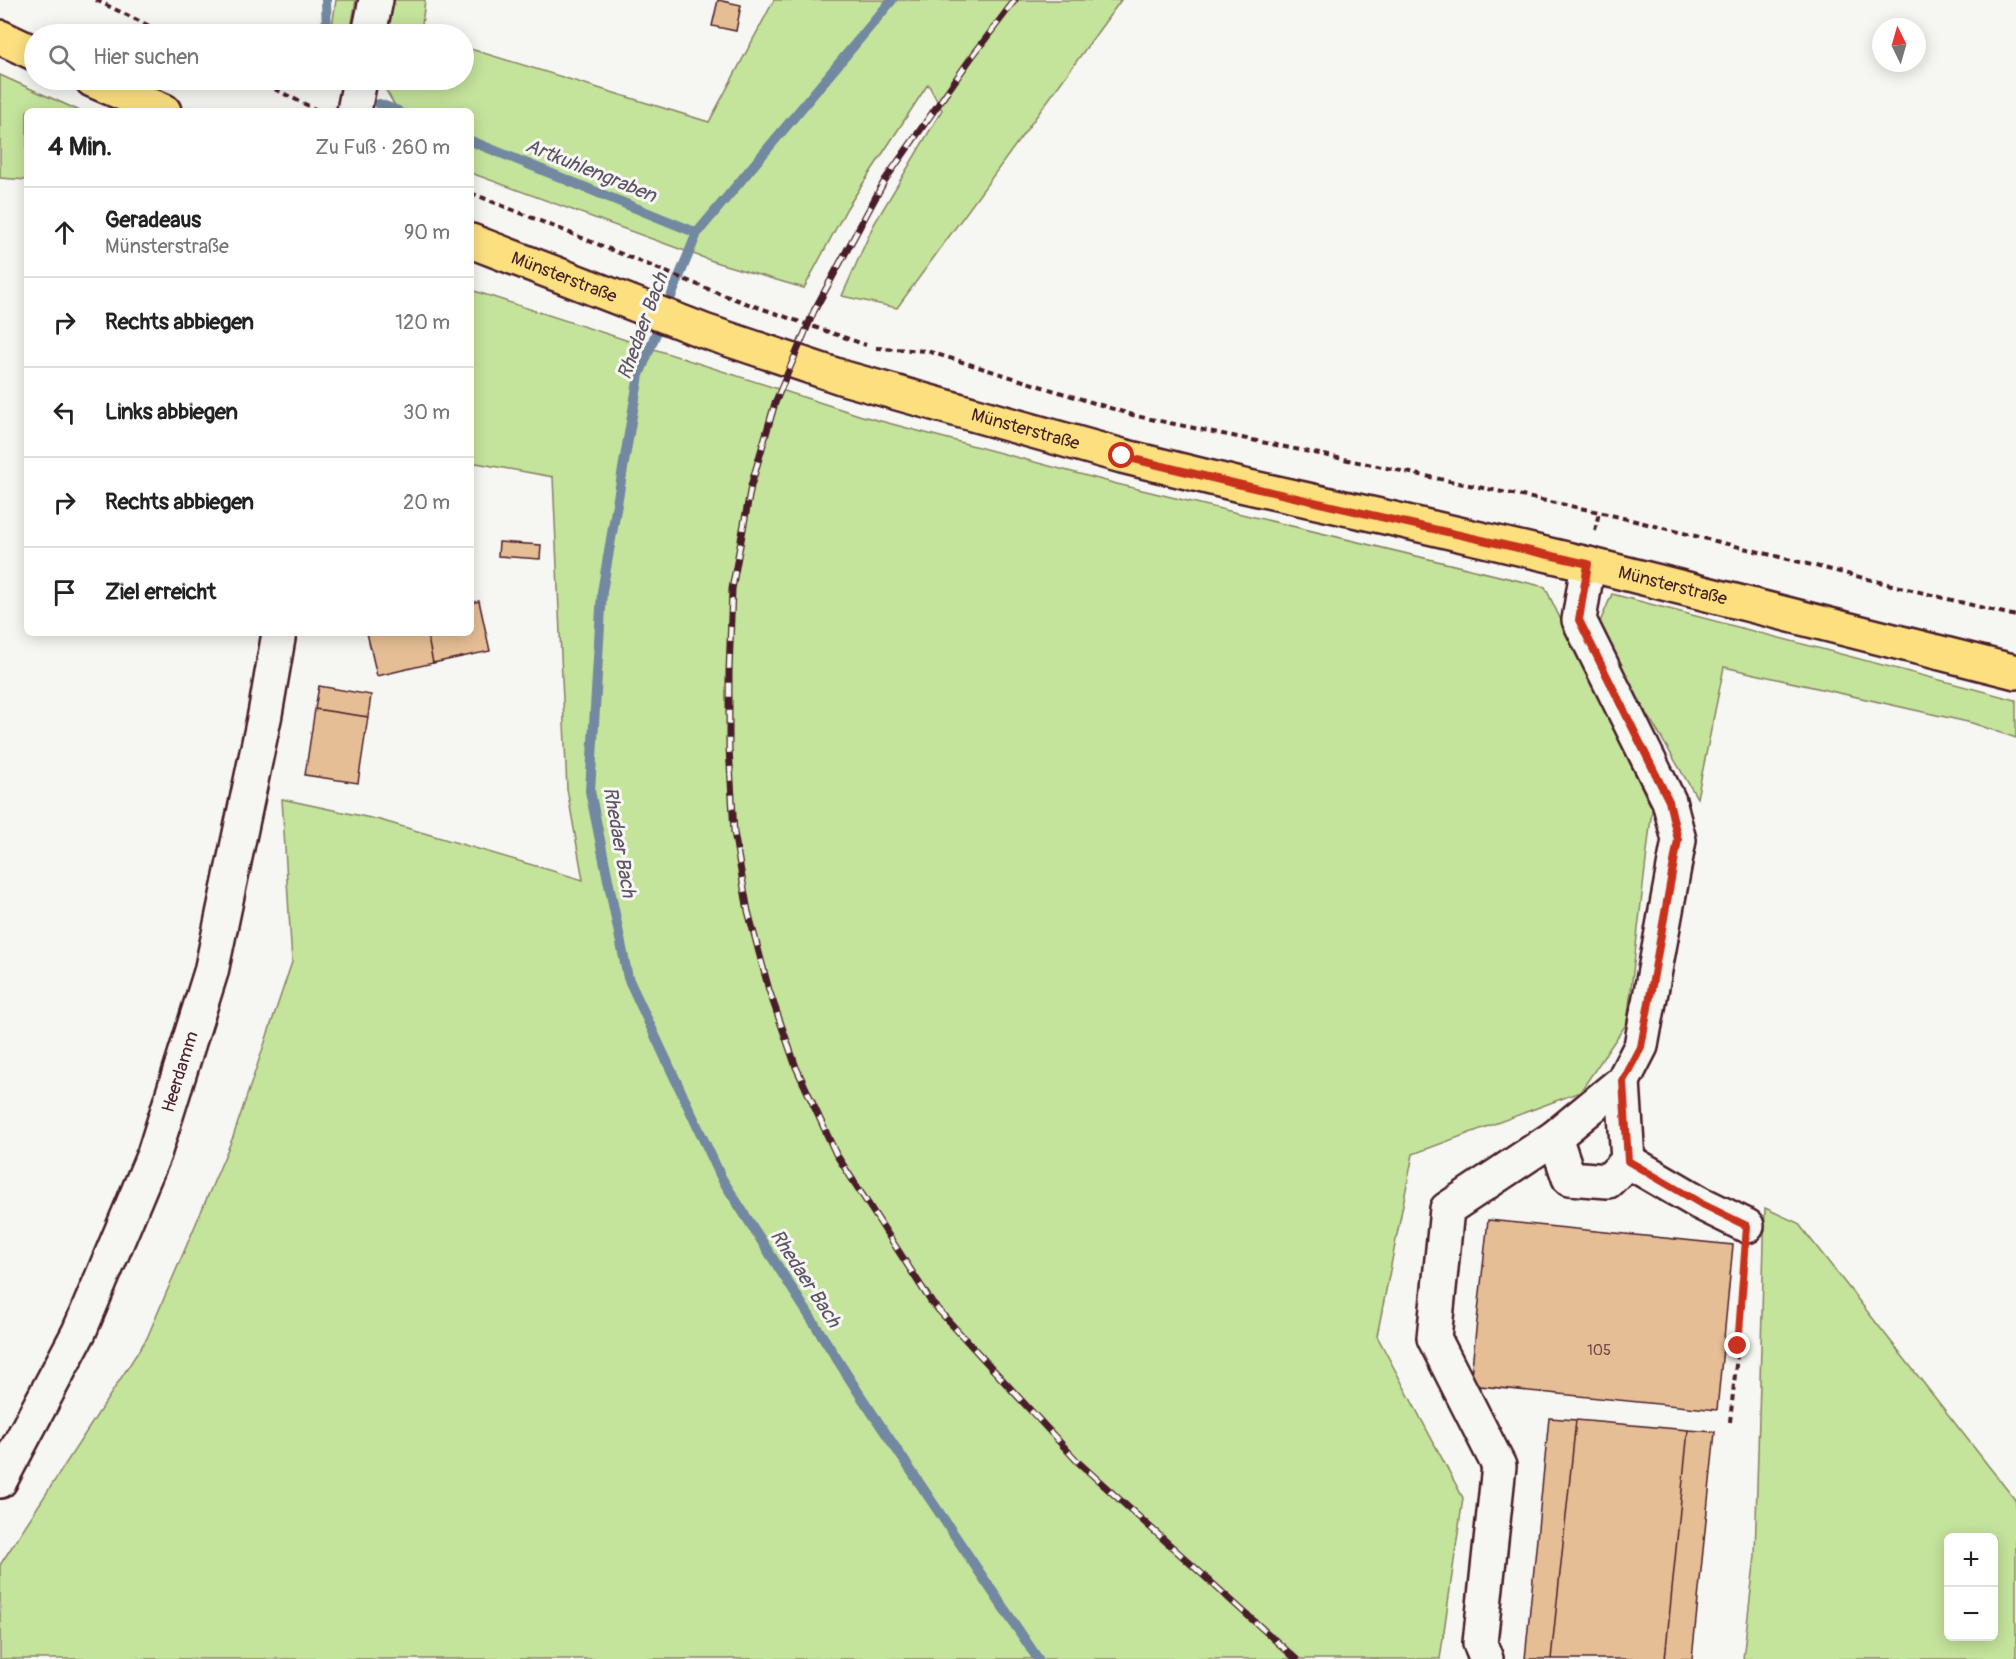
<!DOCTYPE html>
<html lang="de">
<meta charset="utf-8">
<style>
body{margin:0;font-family:Pangolin,sans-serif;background:#f6f6f6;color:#222}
.controls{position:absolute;right:18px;bottom:18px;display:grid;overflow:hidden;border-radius:9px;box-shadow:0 3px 15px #0003}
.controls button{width:54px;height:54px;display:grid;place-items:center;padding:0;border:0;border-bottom:2px solid #e0e0e0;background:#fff;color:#222;font:30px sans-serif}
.compass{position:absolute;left:1872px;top:18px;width:54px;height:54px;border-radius:50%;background:#fff;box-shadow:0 3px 15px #0003;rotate:355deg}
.stop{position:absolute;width:18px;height:18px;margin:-14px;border:4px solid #c8321e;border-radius:50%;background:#fff}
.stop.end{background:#c8321e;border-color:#fff;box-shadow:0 2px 6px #0008}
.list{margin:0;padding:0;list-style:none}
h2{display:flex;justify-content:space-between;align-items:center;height:78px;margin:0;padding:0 24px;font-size:26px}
h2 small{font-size:20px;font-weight:400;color:#767676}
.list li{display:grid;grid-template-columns:39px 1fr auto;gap:18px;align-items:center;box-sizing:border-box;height:90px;padding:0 24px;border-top:2px solid #e0e0e0}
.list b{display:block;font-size:22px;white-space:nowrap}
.list p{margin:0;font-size:20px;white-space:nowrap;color:#767676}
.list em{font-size:20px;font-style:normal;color:#767676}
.icon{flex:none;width:33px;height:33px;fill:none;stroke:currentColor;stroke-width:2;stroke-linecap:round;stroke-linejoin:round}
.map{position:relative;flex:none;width:2016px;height:1659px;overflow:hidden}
.search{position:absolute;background:#fff;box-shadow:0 3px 15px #0003;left:24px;top:24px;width:450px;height:66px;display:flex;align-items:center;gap:15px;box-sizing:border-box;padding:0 21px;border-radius:33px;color:#767676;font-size:22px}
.panel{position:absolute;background:#fff;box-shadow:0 3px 15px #0003;left:24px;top:108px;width:450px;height:528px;border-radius:9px}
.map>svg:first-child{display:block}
</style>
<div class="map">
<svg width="2016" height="1659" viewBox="0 0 2016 1659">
<rect width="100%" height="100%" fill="#f6f6f2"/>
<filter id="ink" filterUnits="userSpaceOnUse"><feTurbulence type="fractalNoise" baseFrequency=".0167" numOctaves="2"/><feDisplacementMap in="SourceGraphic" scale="12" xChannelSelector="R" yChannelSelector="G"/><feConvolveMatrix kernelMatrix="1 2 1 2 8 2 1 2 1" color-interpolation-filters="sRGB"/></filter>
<g filter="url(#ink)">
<!-- green -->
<path fill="#c4e39b" stroke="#878163" stroke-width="1.5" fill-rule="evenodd" d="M 336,0 L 356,0 L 350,34 L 331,34 Z
M 393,0 L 425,0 L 421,33 L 423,34 L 386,34 Z
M 774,0 L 1121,0 L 897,308 L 842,296 L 873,226 L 942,110 L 928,84 L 847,208 L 804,288 L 718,263 L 471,173 L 471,111 L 398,111 L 380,80 L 464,80 L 464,47 L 709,122 Z
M 0,75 L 80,111 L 27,111 L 27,180 L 0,178 Z
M 471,290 L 862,416 L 1117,484 L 1545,587 L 1652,809 L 1627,1023 L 1580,1092 L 1413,1154 L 1377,1336 L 1463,1498 L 1440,1659 L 0,1659 L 0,1565 L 147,1338 L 233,1137 L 292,962 L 282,799 L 380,820 L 583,880 L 567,789 L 553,477 L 471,462 Z
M 1612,594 L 2016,700 L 2016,738 L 1972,723 L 1724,667 L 1697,798 L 1597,629 Z
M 1765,1208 L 1798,1223 L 2016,1501 L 2016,1659 L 1743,1659 L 1755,1556 ZM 1948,1538 L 1994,1538 L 1994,1636 L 1948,1636 Z"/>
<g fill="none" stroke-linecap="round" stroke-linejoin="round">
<!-- stream -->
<path stroke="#7388a1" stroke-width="10" d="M 326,0 L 327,34
M 892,0 L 697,233 L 639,375 L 602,592 L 590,791 L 628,978 L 722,1179 L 860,1395 L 1038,1659
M 327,80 L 327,81
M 379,104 L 398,111
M 471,141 L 697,233"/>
</g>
<!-- building -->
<path fill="#e5be95" stroke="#4a1f2b" stroke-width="1.5" d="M 718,0 L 741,5 L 736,31 L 712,26 Z
M 499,542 L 541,545 L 540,559 L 498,556 Z
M 479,601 L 490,651 L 433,663 L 427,633 L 471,633 L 471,603 Z
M 367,633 L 427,633 L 433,663 L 377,676 Z
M 319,686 L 371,695 L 368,717 L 315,709 Z
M 315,709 L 368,717 L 358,783 L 305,775 Z
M 1488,1220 L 1733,1245 L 1717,1410 L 1470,1385 Z
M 1549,1418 L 1576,1420 L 1551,1659 L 1525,1659 Z
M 1576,1420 L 1688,1430 L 1665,1659 L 1551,1659 Z
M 1688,1430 L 1715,1432 L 1692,1659 L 1665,1659 Z"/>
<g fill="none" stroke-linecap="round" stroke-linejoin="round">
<defs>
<g id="minor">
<path d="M 369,34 L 376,0"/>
<path d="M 354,111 L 360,80"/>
<path d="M 1555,1137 L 1569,1178 L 1608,1181 L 1628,1161 L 1623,1081"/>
<path d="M 1628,1161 L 1700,1203 L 1747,1226"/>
<path id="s1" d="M 0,1481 L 79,1332 L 154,1154 L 211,972 L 265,714 L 279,633"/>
<path d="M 1486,1659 L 1480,1643 L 1499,1466 L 1434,1338 L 1447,1209 L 1555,1137 L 1623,1081 L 1641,1046 L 1679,840 L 1669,801 L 1579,620 L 1588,564"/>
</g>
<g id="major">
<path d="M 0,37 L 34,53"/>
<path d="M 92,80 L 164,111"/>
<path id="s2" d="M 471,241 L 704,331 L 844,378 L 1122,456 L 1240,485 L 1394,519 L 1588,564 L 2016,672"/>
</g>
</defs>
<!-- minor casing -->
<use href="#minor" stroke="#4a1f2b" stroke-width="38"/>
<!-- major casing -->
<use href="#major" stroke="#4a1f2b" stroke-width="38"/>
<!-- path -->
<path stroke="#4a1f2b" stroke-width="4" stroke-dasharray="6 4.5" stroke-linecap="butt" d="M 96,0 L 166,34
M 256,80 L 319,111
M 471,193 L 723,295 L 866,345
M 876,348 L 927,351 L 1136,416 L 1599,512 L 2016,616
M 1595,531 L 1599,512
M 1730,1422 L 1738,1346 L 1745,1260"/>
<!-- minor -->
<use href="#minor" stroke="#f6f6f2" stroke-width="33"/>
<!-- major -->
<use href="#major" stroke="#fce080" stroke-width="33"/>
<defs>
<path id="rail" d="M 1015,0 L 971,58 L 885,180 L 814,311 L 775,403 L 751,486 L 732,589 L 729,672 L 729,748 L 734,832 L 748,911 L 769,990 L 796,1067 L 836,1154 L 932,1303 L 1078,1462 L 1296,1659"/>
</defs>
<!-- rail casing -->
<use href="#rail" stroke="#4a1f2b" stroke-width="7"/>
<!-- rail -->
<use href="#rail" stroke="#f6f6f2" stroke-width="4.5" stroke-dasharray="14" stroke-linecap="butt"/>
</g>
</g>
<g fill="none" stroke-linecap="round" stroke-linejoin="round" filter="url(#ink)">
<!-- route -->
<path stroke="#c8321e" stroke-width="8" d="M 1122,456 C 1276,495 1432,528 1588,564 L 1579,620 L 1669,801 L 1678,840 L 1641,1047 L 1623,1081 L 1628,1161 L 1700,1203 L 1747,1226 L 1738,1346"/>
</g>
<g text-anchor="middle" stroke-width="6" stroke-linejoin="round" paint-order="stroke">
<!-- number labels -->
<g font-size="15" fill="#714746">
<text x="1599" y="1355">105</text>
</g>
<!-- street labels -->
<g font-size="18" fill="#4a1f2b" stroke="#f6f6f2">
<text dy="6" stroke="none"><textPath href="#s2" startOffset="100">Münsterstraße</textPath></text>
<text dy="6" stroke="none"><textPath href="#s2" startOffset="586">Münsterstraße</textPath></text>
<text dy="6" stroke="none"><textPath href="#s2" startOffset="1252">Münsterstraße</textPath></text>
<text dy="6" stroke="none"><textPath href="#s1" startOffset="448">Heerdamm</textPath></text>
</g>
<!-- water labels -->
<g font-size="20" font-style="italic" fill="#5e5466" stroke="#f6f6f2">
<text transform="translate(591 170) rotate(22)" y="7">Artkuhlengraben</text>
<text transform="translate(642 326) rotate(-70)" y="7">Rhedaer Bach</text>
<text transform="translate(620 842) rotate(80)" y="7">Rhedaer Bach</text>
<text transform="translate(806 1278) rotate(57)" y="7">Rhedaer Bach</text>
</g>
</g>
</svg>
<div class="controls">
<button>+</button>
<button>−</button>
</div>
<svg class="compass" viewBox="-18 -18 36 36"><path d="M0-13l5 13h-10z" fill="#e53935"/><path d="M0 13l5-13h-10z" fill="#767676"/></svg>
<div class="stop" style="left:1122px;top:456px"></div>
<div class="stop end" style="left:1738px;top:1346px"></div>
<div class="search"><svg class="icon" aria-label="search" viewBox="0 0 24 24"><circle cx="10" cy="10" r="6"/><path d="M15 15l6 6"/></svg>Hier suchen</div>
<section class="panel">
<h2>4 Min.<small>Zu Fuß · 260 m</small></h2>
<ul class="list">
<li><svg class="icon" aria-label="ahead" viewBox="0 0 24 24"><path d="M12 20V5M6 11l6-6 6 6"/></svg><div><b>Geradeaus</b><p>Münsterstraße</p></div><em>90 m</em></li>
<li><svg class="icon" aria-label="right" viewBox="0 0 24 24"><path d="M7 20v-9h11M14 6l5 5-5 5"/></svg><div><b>Rechts abbiegen</b></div><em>120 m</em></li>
<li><svg class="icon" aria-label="left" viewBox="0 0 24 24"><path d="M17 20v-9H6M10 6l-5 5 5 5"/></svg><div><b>Links abbiegen</b></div><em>30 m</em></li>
<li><svg class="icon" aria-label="right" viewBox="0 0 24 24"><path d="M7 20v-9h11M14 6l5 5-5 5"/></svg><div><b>Rechts abbiegen</b></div><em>20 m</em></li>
<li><svg class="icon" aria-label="arrive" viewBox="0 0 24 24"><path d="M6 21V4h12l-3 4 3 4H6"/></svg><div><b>Ziel erreicht</b></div></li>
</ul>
</section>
</div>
